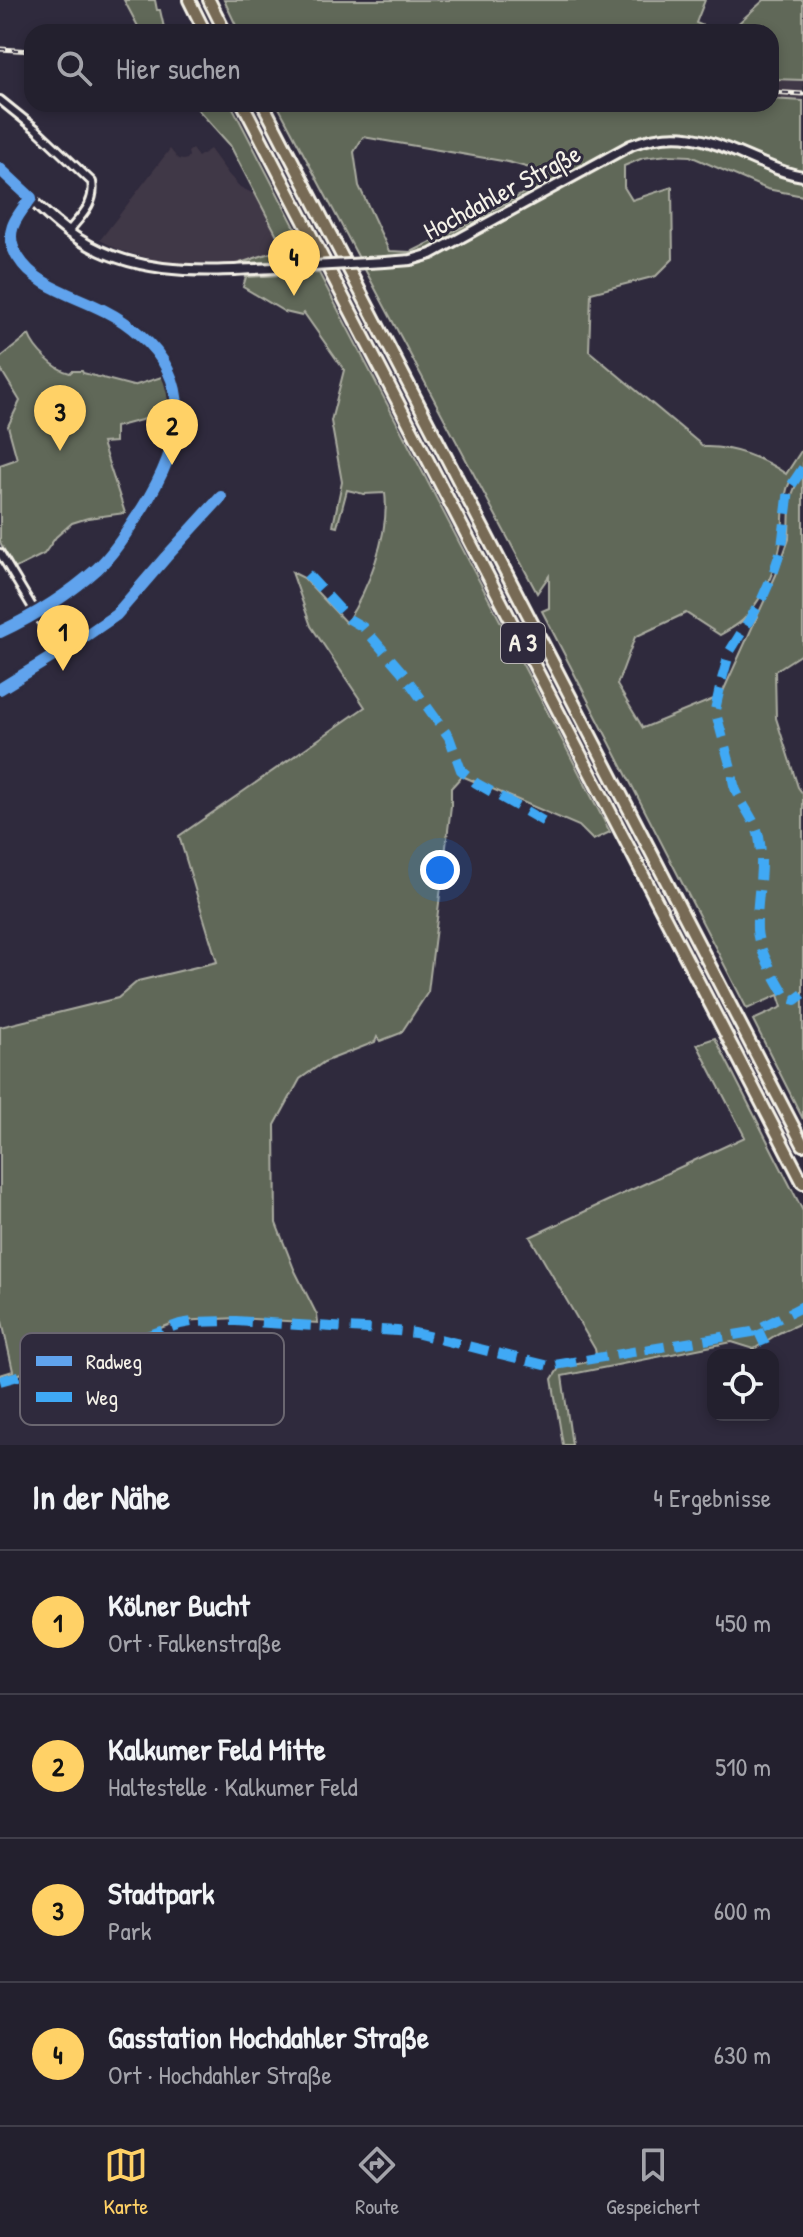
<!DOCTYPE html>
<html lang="de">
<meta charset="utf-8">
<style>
body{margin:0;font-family:"Patrick Hand",sans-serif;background:#2b2836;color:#f1f3f6}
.controls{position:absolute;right:24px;bottom:24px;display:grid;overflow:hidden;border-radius:16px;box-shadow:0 4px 12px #0003}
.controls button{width:72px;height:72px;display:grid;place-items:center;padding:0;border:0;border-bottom:2px solid #403e4a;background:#23202e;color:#f1f3f6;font:40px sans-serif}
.you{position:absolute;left:440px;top:870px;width:28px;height:28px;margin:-20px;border:6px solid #fff;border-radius:50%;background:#1a73e8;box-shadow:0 0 0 12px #1a73e833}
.badge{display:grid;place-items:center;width:52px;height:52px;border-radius:50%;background:#ffd166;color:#111;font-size:26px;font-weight:700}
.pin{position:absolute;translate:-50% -66px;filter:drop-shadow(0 2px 4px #0008)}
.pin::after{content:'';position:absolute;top:42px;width:28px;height:24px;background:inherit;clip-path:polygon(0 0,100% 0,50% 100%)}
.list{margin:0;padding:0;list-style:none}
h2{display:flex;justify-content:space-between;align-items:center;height:104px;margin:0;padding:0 32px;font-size:34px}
h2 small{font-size:26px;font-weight:400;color:#a3a3aa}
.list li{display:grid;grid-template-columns:52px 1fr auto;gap:24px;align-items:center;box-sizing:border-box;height:144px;padding:0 32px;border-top:2px solid #403e4a}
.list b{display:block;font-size:30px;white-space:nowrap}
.list p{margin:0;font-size:26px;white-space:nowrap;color:#a3a3aa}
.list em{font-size:26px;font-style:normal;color:#a3a3aa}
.icon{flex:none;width:44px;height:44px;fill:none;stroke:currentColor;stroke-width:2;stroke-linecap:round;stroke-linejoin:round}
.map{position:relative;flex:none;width:803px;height:1445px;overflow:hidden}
.search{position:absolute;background:#23202e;box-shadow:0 4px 12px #0003;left:24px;right:24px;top:24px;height:88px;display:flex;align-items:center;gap:20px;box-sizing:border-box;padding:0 28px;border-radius:24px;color:#a3a3aa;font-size:30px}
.sheet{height:680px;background:#23202e}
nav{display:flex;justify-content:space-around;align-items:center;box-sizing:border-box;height:112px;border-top:2px solid #403e4a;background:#23202e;font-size:22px;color:#a3a3aa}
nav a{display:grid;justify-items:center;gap:4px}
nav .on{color:#ffd166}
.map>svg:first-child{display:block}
</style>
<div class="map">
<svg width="803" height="1445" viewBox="0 0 803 1445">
<rect width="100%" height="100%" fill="#2f2a3d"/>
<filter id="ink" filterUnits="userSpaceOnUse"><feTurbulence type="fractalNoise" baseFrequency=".0125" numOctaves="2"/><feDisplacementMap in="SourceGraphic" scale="16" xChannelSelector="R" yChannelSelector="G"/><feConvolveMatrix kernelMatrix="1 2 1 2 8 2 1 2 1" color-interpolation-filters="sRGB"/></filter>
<g filter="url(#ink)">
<!-- built -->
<path fill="#413746" d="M 771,79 L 803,80 L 803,101 L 771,99 Z
M 170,149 L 178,159 L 183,160 L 187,159 L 189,156 L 188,152 L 192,149 L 198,157 L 210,149 L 229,175 L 240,187 L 256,195 L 283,249 L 240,263 L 167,263 L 119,250 L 100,240 Z"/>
<!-- green -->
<path fill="#616759" stroke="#aaaca0" stroke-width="2" fill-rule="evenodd" d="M 124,0 L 155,0 L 157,10 L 160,10 L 165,32 L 141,32 Z
M 224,0 L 705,0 L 696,23 L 706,27 L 732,29 L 764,0 L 803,0 L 803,80 L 771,79 L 771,32 L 239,32 Z
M 771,99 L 803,101 L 803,196 L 767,189 L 690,156 L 668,155 L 643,158 L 624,166 L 624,187 L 632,200 L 672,187 L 673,259 L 656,276 L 591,293 L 589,351 L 704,447 C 732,446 763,458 786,474 L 803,448 L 803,653 L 775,671 L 776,718 L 798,787 L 803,794 L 803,1119 L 753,1020 L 782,1007 L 778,995 L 747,1009 L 542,611 L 549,608 L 549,576 L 537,593 L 277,104 L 771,104 ZM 363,137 L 508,162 L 551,174 L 519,196 L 460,228 L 411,252 L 389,251 L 359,186 L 354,152 ZM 791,479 L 797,482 L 790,500 L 789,539 L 776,575 L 721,696 L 643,728 L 617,685 L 635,637 L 686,613 L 720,635 C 728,630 739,625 745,618 C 765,595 779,563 782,534 C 784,514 782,497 791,479 Z
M 193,104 L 231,104 L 312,260 L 240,263 L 282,249 L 282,245 L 230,145 Z
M 319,273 L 610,832 L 593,840 L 579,826 L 462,776 L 451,788 L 451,806 L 428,992 L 401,1033 L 380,1041 L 377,1037 L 375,1042 L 324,1062 L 300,1079 L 275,1125 L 276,1223 L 294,1269 L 317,1315 L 318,1323 L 237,1318 L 179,1321 L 118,1344 L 42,1368 L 0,1379 L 0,1375 L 13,1371 L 0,1312 L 0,1027 L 118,998 L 138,981 L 217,962 L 179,836 L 365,707 L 311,626 L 292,572 L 304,578 L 346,623 C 368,590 390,534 385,493 L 364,494 L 347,490 L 337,527 L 333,526 L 342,482 L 331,421 L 344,370 L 304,313 L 302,316 L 285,312 L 243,287 L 246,277 Z
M 29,335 C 34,349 55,370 70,373 L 72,371 L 82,371 L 83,373 L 133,386 L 165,376 L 169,387 L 173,415 L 145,419 L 115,427 L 115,442 L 102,443 L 125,513 L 88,518 L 72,523 L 56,537 L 44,554 L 14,569 L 0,542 L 0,465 L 17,459 L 8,426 L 20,401 L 0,368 L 0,358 Z
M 715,1038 L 803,1211 L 803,1322 L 779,1333 L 754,1349 L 732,1342 L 562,1376 L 572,1445 L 563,1445 L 552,1379 L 559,1368 L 597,1360 L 595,1349 L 530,1237 L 745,1137 L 697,1044 Z"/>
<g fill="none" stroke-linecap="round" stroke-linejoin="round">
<defs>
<path id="minor" d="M 0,100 L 36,129 L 92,182 C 96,203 81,216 68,232
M 0,553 L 51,638
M 0,632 C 34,616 68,595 97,569 C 112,555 123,538 134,521 C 174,463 204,390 140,335 C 130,326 117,317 105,311 C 75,295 36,287 18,257 C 2,234 16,217 31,198"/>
<path id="secondary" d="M 0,169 C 22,190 43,214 68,232 C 136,282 216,270 295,267
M 385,262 L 411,260 L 431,254 L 631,145 C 685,125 713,143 762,163 C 776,169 788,174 803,176"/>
<path id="motorway" d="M 189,0 L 205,32
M 209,0 L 225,32
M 243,104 L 803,1183
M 263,104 L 803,1145"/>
</defs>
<!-- minor casing -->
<use href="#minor" stroke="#f4f1e8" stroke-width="12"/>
<!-- secondary casing -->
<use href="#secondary" stroke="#f4f1e8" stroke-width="14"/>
<!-- motorway casing -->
<use href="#motorway" stroke="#f4f1e8" stroke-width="16"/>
<!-- minor -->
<use href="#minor" stroke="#2f2a3d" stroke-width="6"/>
<!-- secondary -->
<use href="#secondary" stroke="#2f2a3d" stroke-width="8"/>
<!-- motorway -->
<use href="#motorway" stroke="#776a54" stroke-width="10"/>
<defs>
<path id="rail" d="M 0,49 L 32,51
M 771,92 L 803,94"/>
</defs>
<!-- rail casing -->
<use href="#rail" stroke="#f4f1e8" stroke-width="5"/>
<!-- rail -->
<use href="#rail" stroke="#2f2a3d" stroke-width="2" stroke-dasharray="6" stroke-linecap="butt"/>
<defs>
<path id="secondary-bridge" d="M 295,267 L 385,262"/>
</defs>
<!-- secondary-bridge casing -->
<use href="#secondary-bridge" stroke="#f4f1e8" stroke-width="14" stroke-linecap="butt"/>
<!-- secondary-bridge -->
<use href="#secondary-bridge" stroke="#2f2a3d" stroke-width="8"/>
<!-- quiet -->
<path stroke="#3fa9f5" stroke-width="10" stroke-dasharray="20 10" stroke-linecap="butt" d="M 803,468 L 789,489 L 782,547 L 773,574 L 761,601 L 730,651 L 722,679 L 715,710 L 733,775 C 731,794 755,816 759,837 C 765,868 756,899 757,930 C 758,950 777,980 787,998 L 795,1000 L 803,994
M 307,574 L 349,619 L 363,627 L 402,672 L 449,737 L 461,770 L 476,783 L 550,825
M 758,1330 L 765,1345
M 0,1381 L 51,1367 L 114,1348 L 180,1324 L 192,1322 L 236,1321 L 397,1331 L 415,1333 L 549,1366 L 752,1332 L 803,1306"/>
<defs>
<path id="cycleway" d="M 0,169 L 31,198 C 16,217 2,234 18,257 C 36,287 75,295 105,311 C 117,317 130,326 140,335 C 204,390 174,463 134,521 C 123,538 112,555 97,569 C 68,595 34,616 0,632
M 0,689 L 81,639 L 116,615 L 166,557 L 221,497"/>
</defs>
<!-- cycleway casing -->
<use href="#cycleway" stroke="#2f2a3d" stroke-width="17"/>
<!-- cycleway -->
<use href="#cycleway" stroke="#60a3ed" stroke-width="12"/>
</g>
</g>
<g text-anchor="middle" stroke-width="6" stroke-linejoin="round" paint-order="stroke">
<!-- shield labels -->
<rect fill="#2f2a3d" stroke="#b9b5b5" stroke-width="2" x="501" y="623" width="44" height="40" rx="6"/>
<g font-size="24" font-weight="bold" fill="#f4f1e8">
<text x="523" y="651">A 3</text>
</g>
<!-- street labels -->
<g font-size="26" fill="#f4f1e8" stroke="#2f2a3d">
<text transform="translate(502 192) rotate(-28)" y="9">Hochdahler Straße</text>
</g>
</g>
<!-- legend -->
<rect x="20" y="1333" width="264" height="92" rx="12" fill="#2f2a3d" stroke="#6a6670" stroke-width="2"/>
<rect x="36" y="1356" width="36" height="10" fill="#60a3ed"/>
<rect x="36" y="1392" width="36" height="10" fill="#3fa9f5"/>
<g font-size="22" fill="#f4f1e8">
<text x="86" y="1369">Radweg</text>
<text x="86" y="1405">Weg</text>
</g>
</svg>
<div class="controls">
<button><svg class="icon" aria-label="locate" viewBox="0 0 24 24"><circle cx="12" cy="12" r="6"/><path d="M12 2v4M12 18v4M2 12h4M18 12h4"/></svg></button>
</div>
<div class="you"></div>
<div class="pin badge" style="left:63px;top:671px">1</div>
<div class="pin badge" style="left:172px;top:465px">2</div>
<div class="pin badge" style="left:60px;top:451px">3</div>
<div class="pin badge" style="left:294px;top:296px">4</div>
<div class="search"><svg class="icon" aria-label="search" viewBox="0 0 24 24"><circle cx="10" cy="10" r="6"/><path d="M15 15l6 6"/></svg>Hier suchen</div>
</div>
<section class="sheet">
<h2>In der Nähe<small>4 Ergebnisse</small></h2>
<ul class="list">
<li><span class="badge">1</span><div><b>Kölner Bucht</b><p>Ort · Falkenstraße</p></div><em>450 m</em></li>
<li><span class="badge">2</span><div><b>Kalkumer Feld Mitte</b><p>Haltestelle · Kalkumer Feld</p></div><em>510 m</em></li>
<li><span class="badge">3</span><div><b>Stadtpark</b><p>Park</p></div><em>600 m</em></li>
<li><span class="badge">4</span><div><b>Gasstation Hochdahler Straße</b><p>Ort · Hochdahler Straße</p></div><em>630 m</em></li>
</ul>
</section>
<nav>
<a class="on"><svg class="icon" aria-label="map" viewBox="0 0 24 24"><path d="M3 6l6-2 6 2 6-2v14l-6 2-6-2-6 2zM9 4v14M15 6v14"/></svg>Karte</a>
<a><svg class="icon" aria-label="directions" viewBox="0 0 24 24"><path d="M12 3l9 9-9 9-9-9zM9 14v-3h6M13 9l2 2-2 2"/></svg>Route</a>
<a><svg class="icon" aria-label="saved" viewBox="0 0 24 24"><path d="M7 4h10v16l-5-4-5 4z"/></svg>Gespeichert</a>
</nav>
